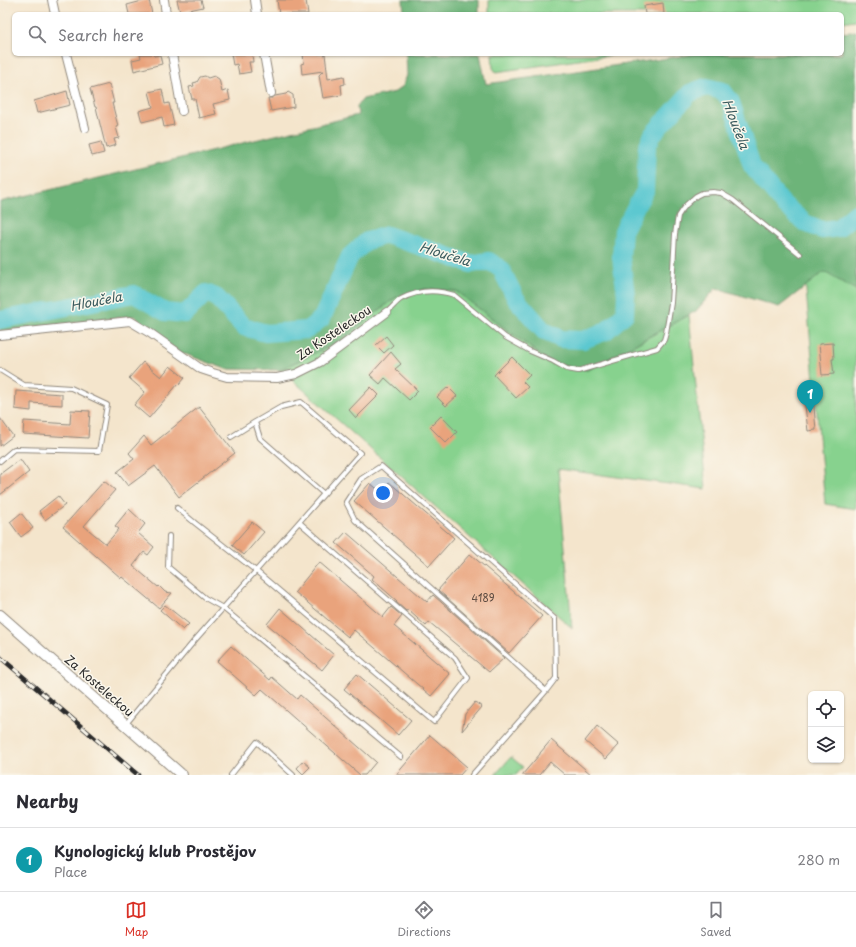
<!DOCTYPE html>
<meta charset="utf-8">
<style>
body{margin:0;font-family:"Playpen Sans",sans-serif;background:#f7f7f7;color:#2b2b33}
.controls{position:absolute;right:12px;bottom:12px;display:grid;overflow:hidden;border-radius:6px;box-shadow:0 1px 3px #0004}
.controls button{width:36px;height:36px;display:grid;place-items:center;padding:0;border:0;border-bottom:1px solid #e1e1e2;background:#fff;color:#2b2b33;font:20px sans-serif}
.you{position:absolute;left:383px;top:493px;width:14px;height:14px;margin:-10px;border:3px solid #fff;border-radius:50%;background:#1a73e8;box-shadow:0 0 0 6px #1a73e833}
.badge{display:grid;place-items:center;width:26px;height:26px;border-radius:50%;background:#d93025;color:#fff;font-size:13px;font-weight:700}
.pin{position:absolute;translate:-50% -33px;filter:drop-shadow(0 1px 2px #0008)}
.pin::after{content:'';position:absolute;top:21px;width:14px;height:12px;background:inherit;clip-path:polygon(0 0,100% 0,50% 100%)}
.list{margin:0;padding:0;list-style:none}
h2{display:flex;justify-content:space-between;align-items:center;height:52px;margin:0;padding:0 16px;font-size:17px}
h2 small{font-size:13px;font-weight:400;color:#7c7c81}
.list li{display:grid;grid-template-columns:26px 1fr auto;gap:12px;align-items:center;box-sizing:border-box;height:64px;padding:0 16px;border-top:1px solid #e1e1e2}
.list b{display:block;font-size:15px;white-space:nowrap}
.list p{margin:0;font-size:13px;white-space:nowrap;color:#7c7c81}
.list em{font-size:13px;font-style:normal;color:#7c7c81}
.icon{flex:none;width:22px;height:22px;fill:none;stroke:currentColor;stroke-width:2;stroke-linecap:round;stroke-linejoin:round}
.map{position:relative;flex:none;width:856px;height:775px;overflow:hidden}
.search{position:absolute;background:#fff;box-shadow:0 1px 3px #0004;left:12px;right:12px;top:12px;height:44px;display:flex;align-items:center;gap:10px;box-sizing:border-box;padding:0 14px;border-radius:6px;color:#7c7c81;font-size:15px}
.sheet{height:116px;background:#fff}
nav{display:flex;justify-content:space-around;align-items:center;box-sizing:border-box;height:56px;border-top:1px solid #e1e1e2;background:#fff;font-size:11px;color:#7c7c81}
nav a{display:grid;justify-items:center;gap:2px}
nav .on{color:#d93025}
.map>svg:first-child{display:block}
</style>
<div class="map">
<svg width="856" height="775" viewBox="0 0 856 775">
<rect width="100%" height="100%" fill="#fbf7ec"/>
<filter id="ink" filterUnits="userSpaceOnUse"><feTurbulence type="fractalNoise" baseFrequency=".025" numOctaves="2"/><feDisplacementMap in="SourceGraphic" scale="8" xChannelSelector="R" yChannelSelector="G"/><feConvolveMatrix kernelMatrix="1 2 1 2 8 2 1 2 1" color-interpolation-filters="sRGB"/></filter>
<filter id="wash" filterUnits="userSpaceOnUse"><feTurbulence type="fractalNoise" baseFrequency=".012" numOctaves="4" result="noise"/><feDisplacementMap in="SourceGraphic" scale="16" xChannelSelector="R" yChannelSelector="G"/><feGaussianBlur stdDeviation="0.9" result="paint"/><feColorMatrix in="noise" values="0 0 0 0 0 0 0 0 0 0 0 0 0 0 0 0 0 1.4 0 .05"/><feComposite in="paint" operator="in"/></filter>
<g filter="url(#wash)">
<rect width="100%" height="100%" fill="#f4e5cc"/>
<!-- green -->
<path fill="#87d28e" stroke="#597e5c" d="M 489,0 L 856,0 L 856,20 L 842,22 L 842,14 L 489,14 Z
M 492,54 L 620,54 L 496,72 L 493,68 Z
M 856,233 L 856,509 L 825,504 L 803,256 Z
M 424,289 L 456,291 L 552,364 L 588,370 L 689,315 L 706,489 L 558,469 L 572,628 L 296,383 L 279,370 L 338,342 L 395,298 Z
M 511,757 L 523,767 L 516,775 L 495,775 Z"/>
<!-- forest -->
<path fill="#6db479" stroke="#4c7052" d="M 403,0 L 479,0 L 479,14 L 404,14 Z
M 856,31 L 856,290 L 824,272 L 779,307 L 716,288 L 696,311 L 588,370 L 552,364 L 456,291 L 424,289 L 395,298 L 338,342 L 279,370 L 226,369 L 177,351 L 134,316 L 0,331 L 0,202 L 358,115 L 357,106 L 363,99 L 395,92 L 403,86 L 407,75 L 406,54 L 480,54 L 486,84 L 696,54 L 842,54 L 842,33 Z"/>
<g fill="none" stroke-linecap="round" stroke-linejoin="round">
<!-- river -->
<path stroke="#5bc8d0" stroke-width="18" d="M 0,320 L 134,294 L 165,312 L 185,314 L 206,293 L 216,297 L 244,327 L 266,333 L 307,330 L 322,318 L 350,256 L 367,241 L 387,235 L 471,264 L 489,261 L 501,269 L 516,299 L 544,331 L 561,339 L 583,340 L 606,331 L 625,314 L 626,295 L 621,257 L 623,231 L 635,208 L 645,191 L 647,147 L 653,134 L 690,93 L 706,87 L 723,91 L 731,102 L 752,166 L 782,203 L 805,223 L 822,230 L 838,228 L 856,213"/>
</g>
<g id="blocks">
<!-- building -->
<path fill="#e9a37c" d="M 146,0 L 149,0 L 152,14 L 129,14 L 127,5 Z
M 177,0 L 201,0 L 203,7 L 180,12 Z
M 277,0 L 306,0 L 308,14 L 279,14 Z
M 663,3 L 664,14 L 645,14 L 644,6 Z
M 140,54 L 153,54 L 154,56 L 160,55 L 162,64 L 134,71 L 132,60 L 141,58 Z
M 231,54 L 252,54 L 253,62 L 249,62 L 251,72 L 239,74 L 237,64 L 233,65 Z
M 303,54 L 325,54 L 328,79 L 344,76 L 345,84 L 341,85 L 342,95 L 323,98 L 319,75 L 323,71 L 302,74 L 301,64 L 304,63 Z
M 205,76 L 208,78 L 214,76 L 219,79 L 222,92 L 228,90 L 230,100 L 213,104 L 216,114 L 199,118 L 195,99 L 192,99 L 189,87 L 194,86 L 193,83 L 197,82 L 200,77 Z
M 109,84 L 114,103 L 112,103 L 118,126 L 116,127 L 119,138 L 114,139 L 116,145 L 106,148 L 99,120 L 96,107 L 95,107 L 90,89 Z
M 162,89 L 165,104 L 169,103 L 174,125 L 164,127 L 162,117 L 142,122 L 139,111 L 153,107 L 149,92 Z
M 67,91 L 70,105 L 37,113 L 34,101 Z
M 288,92 L 293,95 L 294,107 L 271,111 L 268,98 L 272,98 L 275,96 L 286,94 Z
M 101,142 L 104,153 L 92,156 L 89,145 Z
M 386,336 L 393,345 L 384,353 L 376,345 Z
M 833,343 L 834,359 L 832,359 L 834,374 L 822,375 L 819,344 Z
M 391,352 L 401,364 L 395,369 L 418,391 L 409,400 L 385,378 L 380,384 L 370,375 Z
M 512,357 L 530,375 L 523,382 L 528,387 L 516,398 L 494,375 Z
M 143,362 L 161,377 L 170,366 L 185,378 L 179,385 L 178,384 L 149,418 L 134,405 L 145,392 L 129,378 Z
M 371,387 L 379,395 L 356,418 L 349,410 Z
M 448,387 L 457,396 L 446,406 L 437,397 Z
M 16,391 L 62,394 L 62,405 L 31,403 L 31,411 L 15,409 Z
M 813,396 L 816,430 L 808,431 L 804,397 Z
M 199,407 L 235,453 L 179,497 L 155,466 L 128,486 L 117,472 L 134,459 L 129,453 L 144,436 L 151,445 Z
M 71,410 L 90,411 L 88,438 L 23,434 L 24,421 L 70,424 Z
M 441,416 L 457,432 L 446,443 L 430,427 Z
M 0,418 L 13,436 L 0,446 Z
M 20,459 L 29,472 L 0,495 L 0,474 Z
M 104,481 L 115,490 L 84,526 L 106,544 L 119,529 L 115,526 L 129,509 L 145,524 L 138,533 L 154,547 L 148,555 L 144,552 L 133,566 L 158,587 L 159,586 L 165,592 L 172,593 L 159,608 L 122,577 L 121,578 L 63,527 Z
M 389,482 L 454,538 L 429,566 L 354,501 L 370,483 L 381,492 Z
M 58,496 L 65,505 L 45,520 L 39,511 Z
M 21,513 L 33,528 L 21,537 L 10,522 Z
M 252,522 L 264,532 L 244,555 L 232,545 Z
M 346,532 L 427,602 L 433,595 L 504,658 L 489,672 L 429,622 L 426,626 L 408,610 L 406,611 L 396,602 L 397,601 L 372,579 L 374,576 L 336,543 Z
M 470,554 L 542,616 L 509,653 L 438,590 Z
M 319,562 L 383,617 L 391,607 L 402,616 L 394,626 L 450,674 L 431,696 L 354,630 L 348,637 L 295,592 Z
M 165,605 L 189,624 L 183,630 L 160,610 Z
M 280,608 L 334,655 L 322,670 L 267,624 Z
M 231,646 L 270,680 L 272,677 L 297,699 L 300,695 L 376,762 L 365,775 L 360,775 L 262,689 L 256,695 L 217,661 Z
M 357,674 L 411,720 L 398,735 L 344,689 Z
M 475,702 L 482,707 L 462,731 L 465,714 Z
M 597,726 L 619,745 L 606,759 L 585,741 Z
M 430,735 L 467,767 L 460,775 L 396,775 Z
M 551,740 L 592,775 L 565,775 L 550,762 L 539,775 L 522,775 L 540,754 L 540,753 Z
M 303,761 L 310,767 L 303,774 L 297,768 Z"/>
</g>
</g>
<g filter="url(#ink)">
<use href="#blocks" fill-opacity="0" stroke="#90887c" stroke-width="1"/>
<g fill="none" stroke-linecap="round" stroke-linejoin="round">
<defs>
<path id="service" d="M 387,312 C 392,308 396,302 401,299 C 418,290 436,289 454,295 L 505,337 L 530,351 L 553,361 L 567,369 L 578,371 L 657,348 L 664,340 L 666,333 L 671,303 L 675,234 L 678,216 L 682,210 L 686,205 L 696,196 L 702,193 L 713,192 L 721,193 L 733,200 L 800,254
M 0,370 L 24,385 L 71,388 L 107,405 L 99,451 L 14,449 L 0,461
M 231,437 L 255,422
M 177,508 L 195,523 L 256,571 L 434,722 L 468,678 L 455,658 L 299,522
M 169,536 L 168,567 L 205,598 L 223,608 L 401,757
M 125,725 L 195,640 L 360,453 L 301,402 L 281,407 L 255,422 L 260,438 L 324,494
M 231,775 L 257,742 L 293,775
M 472,775 L 546,691 L 355,520 L 346,502 L 361,479 L 381,466 L 555,619 L 556,678 L 546,691"/>
<path id="minor" d="M 52,0 L 55,14
M 164,0 L 166,14
M 255,0 L 257,14
M 66,54 L 85,128
M 172,54 L 182,111
M 264,54 L 271,93
M 0,335 L 130,321 L 150,333 L 201,369 L 213,373 L 227,377 L 277,378 L 296,374 L 320,362 L 343,345 L 387,312"/>
<path id="tertiary" d="M 0,615 L 182,775"/>
</defs>
<!-- service casing -->
<use href="#service" stroke="#90887c" stroke-width="6"/>
<!-- minor casing -->
<use href="#minor" stroke="#90887c" stroke-width="10"/>
<!-- tertiary casing -->
<use href="#tertiary" stroke="#90887c" stroke-width="12"/>
<!-- service -->
<use href="#service" stroke="#fff" stroke-width="4"/>
<!-- minor -->
<use href="#minor" stroke="#fff" stroke-width="8"/>
<!-- tertiary -->
<use href="#tertiary" stroke="#fff" stroke-width="10"/>
<defs>
<path id="rail" d="M 0,657 L 138,775"/>
</defs>
<!-- rail casing -->
<use href="#rail" stroke="#2b2b2b" stroke-width="4.5"/>
<!-- rail -->
<use href="#rail" stroke="#fbf7ec" stroke-width="3" stroke-dasharray="9" stroke-linecap="butt"/>
</g>
</g>
<g text-anchor="middle" stroke-width="3" stroke-linejoin="round" paint-order="stroke">
<!-- number labels -->
<g font-size="10" fill="#5a493f">
<text x="483" y="602">4189</text>
</g>
<!-- street labels -->
<g font-size="12" fill="#2b2b2b" stroke="#fbf7ec">
<text transform="translate(334 333) rotate(-34)" y="4">Za Kosteleckou</text>
<text transform="translate(99 686) rotate(41)" y="4">Za Kosteleckou</text>
</g>
<!-- water labels -->
<g font-size="13" font-style="italic" fill="#395a5d" stroke="#fbf7ec">
<text transform="translate(736 124) rotate(69)" y="5">Hloučela</text>
<text transform="translate(445 254) rotate(17)" y="5">Hloučela</text>
<text transform="translate(96 301) rotate(-11)" y="5">Hloučela</text>
</g>
</g>
</svg>
<div class="controls">
<button><svg class="icon" aria-label="locate" viewBox="0 0 24 24"><circle cx="12" cy="12" r="6"/><path d="M12 2v4M12 18v4M2 12h4M18 12h4"/></svg></button>
<button><svg class="icon" aria-label="layers" viewBox="0 0 24 24"><path d="M12 4l9 5-9 5-9-5zM3 14l9 5 9-5"/></svg></button>
</div>
<div class="you"></div>
<div class="pin badge" style="left:810px;top:413px;background:#0f9aa8">1</div>
<div class="search"><svg class="icon" aria-label="search" viewBox="0 0 24 24"><circle cx="10" cy="10" r="6"/><path d="M15 15l6 6"/></svg>Search here</div>
</div>
<section class="sheet">
<h2>Nearby<small></small></h2>
<ul class="list">
<li><span class="badge" style="background:#0f9aa8">1</span><div><b>Kynologický klub Prostějov</b><p>Place</p></div><em>280 m</em></li>
</ul>
</section>
<nav>
<a class="on"><svg class="icon" aria-label="map" viewBox="0 0 24 24"><path d="M3 6l6-2 6 2 6-2v14l-6 2-6-2-6 2zM9 4v14M15 6v14"/></svg>Map</a>
<a><svg class="icon" aria-label="directions" viewBox="0 0 24 24"><path d="M12 3l9 9-9 9-9-9zM9 14v-3h6M13 9l2 2-2 2"/></svg>Directions</a>
<a><svg class="icon" aria-label="saved" viewBox="0 0 24 24"><path d="M7 4h10v16l-5-4-5 4z"/></svg>Saved</a>
</nav>
